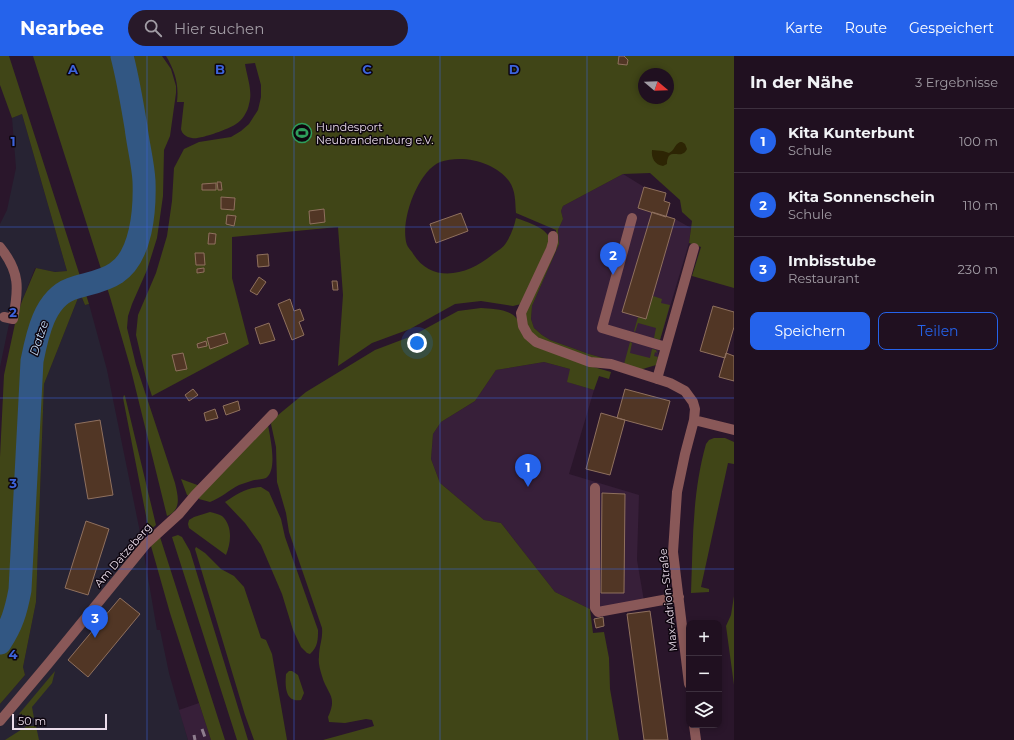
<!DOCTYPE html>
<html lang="de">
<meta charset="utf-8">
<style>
body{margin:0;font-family:Montserrat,sans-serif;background:#281929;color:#f1f3f6}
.controls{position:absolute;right:12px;bottom:12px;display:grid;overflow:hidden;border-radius:8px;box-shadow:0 2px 6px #0003}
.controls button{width:36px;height:36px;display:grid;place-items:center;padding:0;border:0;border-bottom:1px solid #3d303e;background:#201020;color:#f1f3f6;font:20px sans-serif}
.compass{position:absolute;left:638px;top:12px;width:36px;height:36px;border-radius:50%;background:#201020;box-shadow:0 2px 6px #0003;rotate:109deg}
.scale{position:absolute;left:12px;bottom:10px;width:95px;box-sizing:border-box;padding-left:4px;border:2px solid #ebddeb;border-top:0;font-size:11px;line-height:14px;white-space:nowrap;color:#ebddeb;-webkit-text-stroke:3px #0d050e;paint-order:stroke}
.you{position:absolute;left:417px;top:287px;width:14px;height:14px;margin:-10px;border:3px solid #fff;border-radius:50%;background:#1a73e8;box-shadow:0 0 0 6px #1a73e833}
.badge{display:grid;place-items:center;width:26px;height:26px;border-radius:50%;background:#2563eb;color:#fff;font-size:13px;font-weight:700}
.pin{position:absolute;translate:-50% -33px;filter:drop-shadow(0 1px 2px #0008)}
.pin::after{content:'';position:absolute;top:21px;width:14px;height:12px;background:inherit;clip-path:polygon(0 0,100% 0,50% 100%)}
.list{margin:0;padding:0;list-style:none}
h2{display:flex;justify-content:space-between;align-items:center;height:52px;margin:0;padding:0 16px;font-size:17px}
h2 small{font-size:13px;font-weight:400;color:#a29da5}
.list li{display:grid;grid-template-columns:26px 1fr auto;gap:12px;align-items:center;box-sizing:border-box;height:64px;padding:0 16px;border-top:1px solid #3d303e}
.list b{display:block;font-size:15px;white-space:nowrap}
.list p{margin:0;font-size:13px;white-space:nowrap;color:#a29da5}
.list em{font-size:13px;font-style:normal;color:#a29da5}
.actions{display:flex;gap:8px;padding:12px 16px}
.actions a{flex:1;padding:9px 0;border:1px solid #2563eb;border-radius:8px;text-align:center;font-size:14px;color:#2563eb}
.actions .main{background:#2563eb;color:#fff}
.icon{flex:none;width:22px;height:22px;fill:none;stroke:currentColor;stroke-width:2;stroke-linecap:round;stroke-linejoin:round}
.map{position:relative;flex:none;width:734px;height:684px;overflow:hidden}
header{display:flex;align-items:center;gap:24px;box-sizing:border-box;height:56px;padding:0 20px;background:#2563eb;color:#fff}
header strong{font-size:19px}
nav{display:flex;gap:22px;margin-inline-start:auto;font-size:14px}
.search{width:280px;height:36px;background:#281929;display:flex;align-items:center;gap:10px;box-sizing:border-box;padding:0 14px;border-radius:22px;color:#a29da5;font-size:15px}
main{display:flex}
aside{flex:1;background:#201020}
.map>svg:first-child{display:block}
</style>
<header>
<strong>Nearbee</strong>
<div class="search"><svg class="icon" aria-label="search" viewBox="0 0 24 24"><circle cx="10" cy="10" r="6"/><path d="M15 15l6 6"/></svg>Hier suchen</div>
<nav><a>Karte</a><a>Route</a><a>Gespeichert</a></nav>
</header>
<main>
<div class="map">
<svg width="734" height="684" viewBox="0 0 734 684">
<rect width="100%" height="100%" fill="#2a162b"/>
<!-- commercial -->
<path fill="#272333" d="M 22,58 L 67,215 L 55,216 L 35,212 L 22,245 L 14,244 L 0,311 L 0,168 L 7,154 L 16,112 L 12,62 Z
M 80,237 L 85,249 L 89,248 L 107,314 L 141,481 L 157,574 L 160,574 L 169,617 L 188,684 L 0,684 L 0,648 L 25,619 L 23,611 L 36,546 L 44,328 Z"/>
<!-- built -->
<path fill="#371f39" d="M 623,118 L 644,131 L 638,152 L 675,163 L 691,172 L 689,187 L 660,284 L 658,301 L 630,309 L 589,298 L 550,284 L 542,279 L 534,272 L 531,263 L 532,250 L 559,188 L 558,174 L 563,163 L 561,155 L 563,150 Z
M 544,306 L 570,313 L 571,327 L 594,334 L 569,418 L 639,439 L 637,504 L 644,545 L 590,553 L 555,536 L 501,467 L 484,464 L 440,427 L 431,403 L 433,378 L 441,366 L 475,345 L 496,314 Z
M 199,647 L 211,684 L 188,684 L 179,654 Z"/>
<!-- green -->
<path fill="#404517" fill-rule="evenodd" d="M 0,0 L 9,0 L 89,248 L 85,249 L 80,237 L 44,328 L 36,546 L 23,611 L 25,619 L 0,648 L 0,401 L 4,319 L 16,263 L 22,245 L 36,212 L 55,216 L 67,215 L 22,58 L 12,62 L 0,29 Z
M 33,0 L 162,0 L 171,13 L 176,30 L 176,37 L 170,80 L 164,94 L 163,140 L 157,182 L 147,214 L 132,248 L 128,260 L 127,272 L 136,309 L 175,427 C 178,440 182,454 167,460 L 130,310 L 110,241 Z
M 166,0 L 734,0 L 734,232 L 692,220 L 701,191 L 689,187 L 692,165 L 682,156 L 680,144 L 650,117 L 623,118 L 563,150 L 561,155 L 563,163 L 558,174 L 559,188 L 532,250 L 531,263 L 534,272 L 542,279 L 550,284 L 589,298 L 624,308 L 630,286 L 632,287 L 630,297 L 650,302 L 652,293 L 656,294 L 657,297 L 655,296 L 654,300 L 658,301 L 656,309 L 636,315 L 547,288 L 531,277 L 526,268 L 525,258 L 556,186 L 556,174 L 516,157 C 515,146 516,135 509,125 C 495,106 463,98 440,106 C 418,115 399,166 407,189 C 408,191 410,194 412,196 C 431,229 468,219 492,199 C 497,195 503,192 506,187 C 511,179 514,171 516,162 C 527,166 549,172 551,186 L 521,248 L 513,250 L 481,245 L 455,248 L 410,273 L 372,287 L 338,310 L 343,239 L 338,171 L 232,181 L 232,222 L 249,288 L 152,340 L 146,322 L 136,279 L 138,259 L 156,217 L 167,180 L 172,145 L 174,112 L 184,93 L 199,86 L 231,81 L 241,75 L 249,68 L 258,54 L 261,41 L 261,29 L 255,7 L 245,8 C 247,21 253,35 249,48 C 248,55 242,65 236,68 C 229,73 199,84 192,82 C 186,81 182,78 181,73 L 184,46 L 177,46 C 179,28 175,15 166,0 ZM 644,18 L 668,18 L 668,42 L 644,42 Z
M 653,240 L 662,243 L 661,247 L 670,249 L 660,284 L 654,282 L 656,272 L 638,267 L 635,276 L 634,275 L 638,261 L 646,263 Z
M 481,252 C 492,253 511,253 517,263 C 521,268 523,275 525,281 L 590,310 L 611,316 L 609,323 L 599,320 L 594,334 L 567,326 L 570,313 L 544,306 L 496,314 L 475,345 L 441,366 L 433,378 L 431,403 L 440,427 L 484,464 L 501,467 L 555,536 L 590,553 L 593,577 L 604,576 L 609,602 L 610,633 L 619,684 L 323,684 L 374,670 L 372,664 L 366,663 L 345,667 L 329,666 L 328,661 C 338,640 327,638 322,620 C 320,614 318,606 319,601 C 319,590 323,583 322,572 L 289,476 L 286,457 L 277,426 L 276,391 L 271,368 L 272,364 L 306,336 L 375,294 L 412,280 L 458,255 Z
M 124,339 L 125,340 L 156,469 L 149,475 L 123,342 Z
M 268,369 C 270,381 278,414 266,422 C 262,424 255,423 251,425 C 247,426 243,428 239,429 C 229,434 221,442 210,446 L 199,443 L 199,440 Z
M 714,382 L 725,382 L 734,386 L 734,408 L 728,407 L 701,531 L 709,533 L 709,536 L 691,537 C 693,487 692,437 706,388 L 709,384 Z
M 181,423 L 200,430 L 189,440 L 187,439 Z
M 261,431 L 269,436 L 281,463 L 285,481 L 318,574 C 318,583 318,591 310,598 L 307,597 L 301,591 L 293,574 L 282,538 L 261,489 L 245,467 L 225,446 C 237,438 246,432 261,431 Z
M 210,456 C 214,457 219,458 222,460 C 233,470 231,487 226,499 L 189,472 L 188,468 L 189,464 L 194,461 Z
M 178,479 L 182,481 L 190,495 L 248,684 L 237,684 L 172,481 Z
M 160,481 L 225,684 L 211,684 L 170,557 L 151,490 Z
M 196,491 L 205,497 L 221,513 L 234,520 L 244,531 L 261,582 L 266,584 L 272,598 L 287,684 L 254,684 L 245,659 L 195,493 Z
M 734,540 L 734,629 L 726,570 L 731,559 Z
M 55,615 L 52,627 L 32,651 L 34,662 L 19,658 Z
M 289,615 L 292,615 L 298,619 L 304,637 L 301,644 C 285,647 285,630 286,618 Z
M 27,670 L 36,670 L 39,684 L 5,684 Z"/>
<!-- sand -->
<path fill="#2d2504" d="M 680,86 L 682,86 L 685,88 L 687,93 C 682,104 671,93 668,102 C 667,104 667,106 667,108 L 663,110 C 655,109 651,102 652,94 L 663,95 L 669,97 C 675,94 674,89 680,86 Z"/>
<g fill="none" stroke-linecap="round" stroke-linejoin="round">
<!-- river -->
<path stroke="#325783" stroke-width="23" d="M 0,587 C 12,569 16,555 20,534 L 32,305 C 37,280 44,243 71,233 C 85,228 103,226 116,217 C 142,200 145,153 144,125 C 143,107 138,89 136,71 C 132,47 128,23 122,0"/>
</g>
<!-- building -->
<path fill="#513625" stroke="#8f705e" d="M 619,0 L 624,0 L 628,4 L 627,9 L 618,8 Z
M 217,126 L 221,126 L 222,134 L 218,134 Z
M 216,127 L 216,134 L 202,134 L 202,128 Z
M 644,131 L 666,137 L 664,145 L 670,147 L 666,161 L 638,152 Z
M 221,141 L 235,142 L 234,154 L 221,153 Z
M 324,153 L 325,166 L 310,168 L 309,155 Z
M 652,156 L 675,163 L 646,263 L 622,256 Z
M 461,157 L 468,175 L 436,187 L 430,168 Z
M 227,159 L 236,160 L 234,170 L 226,168 Z
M 209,177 L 216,178 L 215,188 L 208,188 Z
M 195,197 L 204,197 L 205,209 L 196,209 Z
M 268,198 L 269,210 L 258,211 L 257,199 Z
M 204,212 L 204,216 L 197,217 L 197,213 Z
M 259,221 L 266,226 L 257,239 L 250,235 Z
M 332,225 L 337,225 L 338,234 L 333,234 Z
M 290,243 L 294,255 L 300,253 L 304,264 L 299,266 L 304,279 L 292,284 L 278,248 Z
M 713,250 L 734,256 L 734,271 L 725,302 L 700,295 Z
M 269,267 L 275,284 L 260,288 L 255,272 Z
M 225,277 L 228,287 L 210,293 L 207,282 Z
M 206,285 L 207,290 L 198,292 L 197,288 Z
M 183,297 L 187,313 L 176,315 L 172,299 Z
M 726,297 L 734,300 L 734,325 L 719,321 Z
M 193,333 L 198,339 L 189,345 L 185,339 Z
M 625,333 L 670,345 L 662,374 L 617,362 Z
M 238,345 L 240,354 L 226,359 L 223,350 Z
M 215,353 L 218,362 L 206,365 L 204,357 Z
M 601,357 L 625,364 L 610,419 L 586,413 Z
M 100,364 L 113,439 L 88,443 L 75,368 Z
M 602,437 L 625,438 L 624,537 L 601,537 Z
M 86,465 L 109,473 L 88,539 L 65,532 Z
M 120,542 L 140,558 L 88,621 L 68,604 Z
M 650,555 L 668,684 L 644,684 L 627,558 Z
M 603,561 L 604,570 L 596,572 L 594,563 Z"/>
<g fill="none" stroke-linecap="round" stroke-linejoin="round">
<!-- minor -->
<path stroke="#895858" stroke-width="10" d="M 632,162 L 602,272 L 666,291
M 553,180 L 553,186 L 551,193 L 521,257 L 523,270 L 528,279 L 536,286 L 590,306 L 611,308 L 670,327 L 685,335 L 693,346 L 695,353 L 694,364 L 685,398 L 677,436 L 673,496 L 689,628
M 0,191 C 20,216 19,232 13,263 L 4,261
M 657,323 L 694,192
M 694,364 L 734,374
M 595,432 L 595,552 L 598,556 L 679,541
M 0,665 L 48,608 L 146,488 L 179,458 L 195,439 L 273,358
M 694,669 L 696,684"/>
<!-- rail -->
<path stroke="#8e7d8e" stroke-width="3" stroke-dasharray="8 4" stroke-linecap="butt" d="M 202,673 L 206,684
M 194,679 L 195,684"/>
</g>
<!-- grid -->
<path fill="none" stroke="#3c63db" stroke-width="1" stroke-opacity="0.55" d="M 147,0 L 147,684M 294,0 L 294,684M 440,0 L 440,684M 587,0 L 587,684M 0,171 L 734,171M 0,342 L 734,342M 0,513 L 734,513"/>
<!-- icons -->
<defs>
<symbol id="stadium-ring" viewBox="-11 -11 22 22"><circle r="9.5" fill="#0d050e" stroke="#2e9e5b" stroke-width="1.5"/><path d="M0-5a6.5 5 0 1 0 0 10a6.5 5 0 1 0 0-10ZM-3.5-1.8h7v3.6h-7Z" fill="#2e9e5b"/></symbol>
</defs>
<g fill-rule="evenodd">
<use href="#stadium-ring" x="291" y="66" width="22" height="22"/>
</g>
<g text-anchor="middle" stroke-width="3" stroke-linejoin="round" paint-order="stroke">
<!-- poi labels -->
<g font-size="11" fill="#ebddeb" stroke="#0d050e" text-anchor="start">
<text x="316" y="75">Hundesport<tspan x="316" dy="13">Neubrandenburg e.V.</tspan></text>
</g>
<!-- street labels -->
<g font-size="11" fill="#ebddeb" stroke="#0d050e">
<text transform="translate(123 499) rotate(-49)" y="4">Am Datzeberg</text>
<text transform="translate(668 544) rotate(-96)" y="4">Max-Adrion-Straße</text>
</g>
<!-- water labels -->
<g font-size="12" font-style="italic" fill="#c3daf6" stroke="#0d050e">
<text transform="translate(39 282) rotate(-72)" y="4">Datze</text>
</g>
</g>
<g font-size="13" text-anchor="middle" font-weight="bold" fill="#3c63db" stroke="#0d050e" stroke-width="3" stroke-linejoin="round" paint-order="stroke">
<text x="73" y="18">A</text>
<text x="220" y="18">B</text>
<text x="367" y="18">C</text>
<text x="514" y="18">D</text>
<text x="13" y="90">1</text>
<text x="13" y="261">2</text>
<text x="13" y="432">3</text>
<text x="13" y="603">4</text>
</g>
</svg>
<div class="controls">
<button>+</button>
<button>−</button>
<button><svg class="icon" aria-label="layers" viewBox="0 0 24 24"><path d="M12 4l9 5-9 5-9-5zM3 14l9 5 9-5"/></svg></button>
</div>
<svg class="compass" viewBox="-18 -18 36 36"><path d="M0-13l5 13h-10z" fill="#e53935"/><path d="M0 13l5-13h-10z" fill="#a29da5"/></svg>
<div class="scale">50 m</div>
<div class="you"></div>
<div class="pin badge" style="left:528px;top:431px">1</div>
<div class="pin badge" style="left:613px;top:219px">2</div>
<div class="pin badge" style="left:95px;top:582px">3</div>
</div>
<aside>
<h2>In der Nähe<small>3 Ergebnisse</small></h2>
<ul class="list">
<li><span class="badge">1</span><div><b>Kita Kunterbunt</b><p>Schule</p></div><em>100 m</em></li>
<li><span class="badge">2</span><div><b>Kita Sonnenschein</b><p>Schule</p></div><em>110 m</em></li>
<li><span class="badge">3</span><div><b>Imbisstube</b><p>Restaurant</p></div><em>230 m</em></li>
</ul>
<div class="actions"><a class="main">Speichern</a><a>Teilen</a></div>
</aside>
</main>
